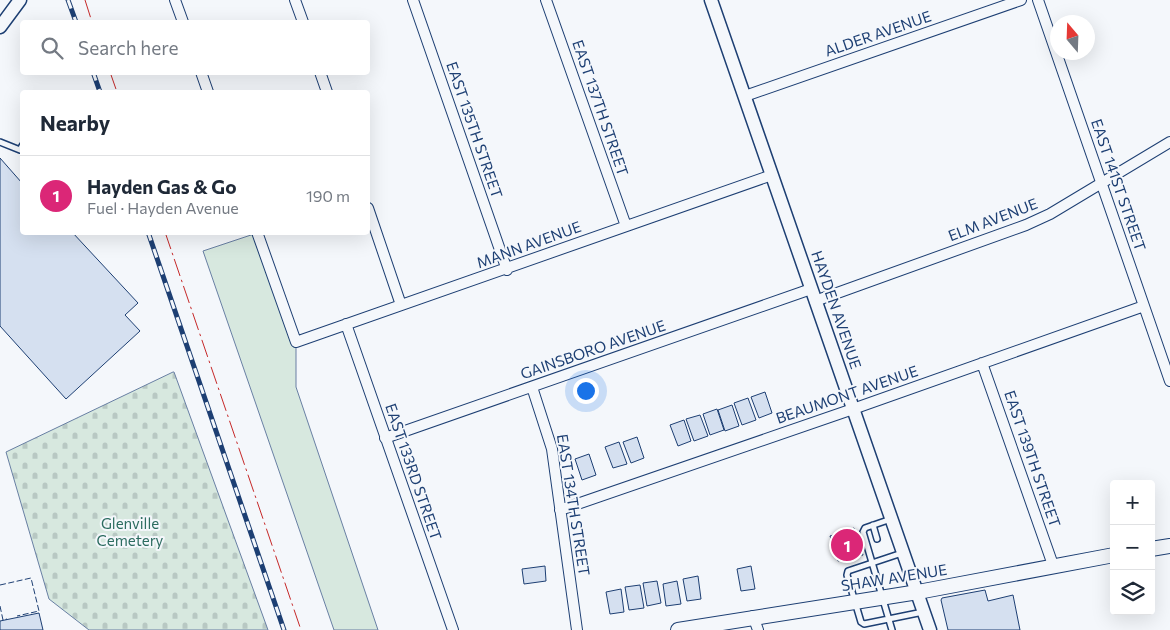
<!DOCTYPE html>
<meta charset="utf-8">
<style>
body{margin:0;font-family:Commissioner,sans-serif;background:#f6f6f7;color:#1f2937}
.controls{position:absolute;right:15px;bottom:15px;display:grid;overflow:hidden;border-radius:5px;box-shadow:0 5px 20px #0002}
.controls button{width:45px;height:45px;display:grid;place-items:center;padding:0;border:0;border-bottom:1px solid #e0e1e3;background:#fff;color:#1f2937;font:25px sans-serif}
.compass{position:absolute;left:1050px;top:15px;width:45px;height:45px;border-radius:50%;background:#fff;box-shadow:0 5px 20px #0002;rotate:341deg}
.you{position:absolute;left:585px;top:390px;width:18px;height:18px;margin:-12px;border:4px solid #fff;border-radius:50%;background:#1a73e8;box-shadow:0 0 0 8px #1a73e833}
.badge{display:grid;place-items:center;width:32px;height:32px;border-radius:50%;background:#db2777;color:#fff;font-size:16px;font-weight:700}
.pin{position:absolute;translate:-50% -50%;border:2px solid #fff;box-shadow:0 1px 5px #0006}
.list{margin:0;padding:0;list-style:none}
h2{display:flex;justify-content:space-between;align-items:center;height:65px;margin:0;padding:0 20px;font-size:21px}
h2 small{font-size:16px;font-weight:400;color:#747a83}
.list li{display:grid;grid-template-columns:32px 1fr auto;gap:15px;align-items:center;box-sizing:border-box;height:80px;padding:0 20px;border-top:1px solid #e0e1e3}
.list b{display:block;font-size:19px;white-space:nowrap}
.list p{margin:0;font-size:16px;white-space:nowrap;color:#747a83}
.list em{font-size:16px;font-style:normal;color:#747a83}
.icon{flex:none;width:28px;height:28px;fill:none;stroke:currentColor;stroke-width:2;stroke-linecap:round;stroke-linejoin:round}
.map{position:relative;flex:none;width:1170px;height:630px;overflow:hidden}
.search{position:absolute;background:#fff;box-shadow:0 5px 20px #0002;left:20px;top:20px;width:350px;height:55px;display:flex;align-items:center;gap:12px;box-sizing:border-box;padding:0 18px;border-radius:5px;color:#747a83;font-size:19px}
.panel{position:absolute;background:#fff;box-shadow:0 5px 20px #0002;left:20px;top:90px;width:350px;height:145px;border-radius:5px}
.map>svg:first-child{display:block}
</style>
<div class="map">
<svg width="1170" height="630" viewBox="0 0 1170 630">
<defs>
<pattern id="cemetery-stones" width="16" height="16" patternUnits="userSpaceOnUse" patternTransform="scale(1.25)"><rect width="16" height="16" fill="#d7e8df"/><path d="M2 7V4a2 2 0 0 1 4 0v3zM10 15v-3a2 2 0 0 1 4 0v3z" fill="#b8c8c3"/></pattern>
</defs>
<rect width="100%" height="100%" fill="#f4f7fb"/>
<!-- green -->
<path fill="#d7e8df" stroke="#687fa3" d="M 257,233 L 296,342 L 296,387 L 378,630 L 334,630 L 203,251 Z"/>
<!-- cemetery -->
<path fill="url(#cemetery-stones)" stroke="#687fa3" d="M 173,372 L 174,372 L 268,630 L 89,630 L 49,599 L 6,452 Z"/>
<!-- building -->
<path fill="#d5e0f0" stroke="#1d3f73" d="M 0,158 L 22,183 L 22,232 L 72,232 L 138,303 L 125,315 L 140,331 L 66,399 L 0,326 Z
M 765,392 L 772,413 L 759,418 L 751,397 Z
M 748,398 L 756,420 L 742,425 L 734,403 Z
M 732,405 L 739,426 L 725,431 L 718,410 Z
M 717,409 L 724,430 L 710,435 L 703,414 Z
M 700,415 L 708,436 L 694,441 L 686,419 Z
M 684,420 L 691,441 L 678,446 L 670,425 Z
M 637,437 L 644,458 L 631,463 L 623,442 Z
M 619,442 L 627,464 L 613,468 L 605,447 Z
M 589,454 L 596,475 L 582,480 L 575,459 Z
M 854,528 L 863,555 L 838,561 L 830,536 Z
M 545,566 L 546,581 L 524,584 L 522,569 Z
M 751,566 L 755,589 L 741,591 L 737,569 Z
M 698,576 L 701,599 L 687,601 L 683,579 Z
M 657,581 L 661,603 L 647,606 L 643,583 Z
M 677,581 L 681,604 L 666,606 L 663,584 Z
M 640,585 L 644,608 L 629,610 L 625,587 Z
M 621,589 L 624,612 L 610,614 L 606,592 Z
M 985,590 L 988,601 L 1013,595 L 1020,630 L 948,630 L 941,600 L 942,598 Z
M 39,613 L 43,630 L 0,630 L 0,621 Z"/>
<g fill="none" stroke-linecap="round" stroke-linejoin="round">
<defs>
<path id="service" d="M 0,142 L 20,150 L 22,146
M 891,519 L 865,528 L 863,532 L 892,630
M 873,525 L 877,539
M 902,553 L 848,571 L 847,575 L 861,622 L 864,624 L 923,612"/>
<path id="minor" d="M 175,0 L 183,22
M 295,0 L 303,22
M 413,0 L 507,270
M 546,0 L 626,226
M 1038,0 L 1170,381
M 201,72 L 208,92
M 320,72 L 327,92
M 745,96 L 1021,0
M 368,208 L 401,305
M 257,232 L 296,342 L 772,175
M 815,301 L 1026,225 L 1050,214 L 1170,142
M 346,324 L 453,630
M 982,363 L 1053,565
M 532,387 L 552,449 L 577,630
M 385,438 L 811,289
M 560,510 L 853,409 L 1144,306
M 753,616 L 758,630"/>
<path id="tertiary" d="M 711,0 L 930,630
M 0,27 L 20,0"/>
<path id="secondary" d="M 1151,549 L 1170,546
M 678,630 L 918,592 L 1114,555"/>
</defs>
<!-- service casing -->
<use href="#service" stroke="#1d3f73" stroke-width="8"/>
<!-- minor casing -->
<use href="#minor" stroke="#1d3f73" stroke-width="12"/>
<!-- tertiary casing -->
<use href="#tertiary" stroke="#1d3f73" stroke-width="15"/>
<!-- secondary casing -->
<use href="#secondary" stroke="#1d3f73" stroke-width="16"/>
<!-- service -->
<use href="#service" stroke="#f4f7fb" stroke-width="5"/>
<!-- minor -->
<use href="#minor" stroke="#f4f7fb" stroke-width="10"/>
<!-- tertiary -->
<use href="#tertiary" stroke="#f4f7fb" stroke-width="12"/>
<!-- secondary -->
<use href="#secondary" stroke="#f4f7fb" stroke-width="14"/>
<defs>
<path id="rail" d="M 68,0 L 76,22
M 93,72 L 100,92
M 148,232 L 284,630"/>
</defs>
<!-- rail casing -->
<use href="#rail" stroke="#1d3f73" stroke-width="5"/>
<!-- rail -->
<use href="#rail" stroke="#f4f7fb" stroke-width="3" stroke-dasharray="9" stroke-linecap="butt"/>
<!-- fence -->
<path stroke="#1d3f73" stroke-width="1" stroke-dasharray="6 2.5" stroke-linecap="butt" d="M 0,585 L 31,578 L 39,611 L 17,616
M 0,606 L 3,620 L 7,619"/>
<!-- power -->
<path stroke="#c62828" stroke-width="1" stroke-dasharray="18 4 2.5 4" stroke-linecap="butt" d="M 85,0 L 92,22
M 110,72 L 117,92
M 165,232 L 301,630"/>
</g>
<g text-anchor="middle" stroke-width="4" stroke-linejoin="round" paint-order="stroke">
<!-- street labels -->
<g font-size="15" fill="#1d3f73" stroke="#f4f7fb">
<text transform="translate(878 34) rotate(-19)" y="5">ALDER AVENUE</text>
<text transform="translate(600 108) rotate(71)" y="5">EAST 137TH STREET</text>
<text transform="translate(474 130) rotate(71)" y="5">EAST 135TH STREET</text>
<text transform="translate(1118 185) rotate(71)" y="5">EAST 141ST STREET</text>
<text transform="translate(993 220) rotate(-21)" y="5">ELM AVENUE</text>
<text transform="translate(529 245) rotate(-20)" y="5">MANN AVENUE</text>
<text transform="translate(836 310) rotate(71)" y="5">HAYDEN AVENUE</text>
<text transform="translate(593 350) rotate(-19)" y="5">GAINSBORO AVENUE</text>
<text transform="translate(847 395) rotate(-19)" y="5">BEAUMONT AVENUE</text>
<text transform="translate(1032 459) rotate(71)" y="5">EAST 139TH STREET</text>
<text transform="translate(413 472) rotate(71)" y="5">EAST 133RD STREET</text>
<text transform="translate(573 505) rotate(81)" y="5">EAST 134TH STREET</text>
<text transform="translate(894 578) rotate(-9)" y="5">SHAW AVENUE</text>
</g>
<!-- park labels -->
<g font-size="15" fill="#2c6c60" stroke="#f4f7fb">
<text x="130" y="529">Glenville<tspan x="130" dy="17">Cemetery</tspan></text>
</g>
</g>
</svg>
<div class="controls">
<button>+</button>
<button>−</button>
<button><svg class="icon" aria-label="layers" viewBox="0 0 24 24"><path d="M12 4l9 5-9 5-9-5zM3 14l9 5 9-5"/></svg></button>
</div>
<svg class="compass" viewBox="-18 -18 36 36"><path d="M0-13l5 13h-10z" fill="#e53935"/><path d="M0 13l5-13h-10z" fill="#747a83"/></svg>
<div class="you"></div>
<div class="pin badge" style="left:847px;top:545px">1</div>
<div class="search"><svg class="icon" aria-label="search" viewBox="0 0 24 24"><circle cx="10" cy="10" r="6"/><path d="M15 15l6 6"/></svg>Search here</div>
<section class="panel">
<h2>Nearby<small></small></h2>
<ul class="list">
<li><span class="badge">1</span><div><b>Hayden Gas &amp; Go</b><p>Fuel · Hayden Avenue</p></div><em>190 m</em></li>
</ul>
</section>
</div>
